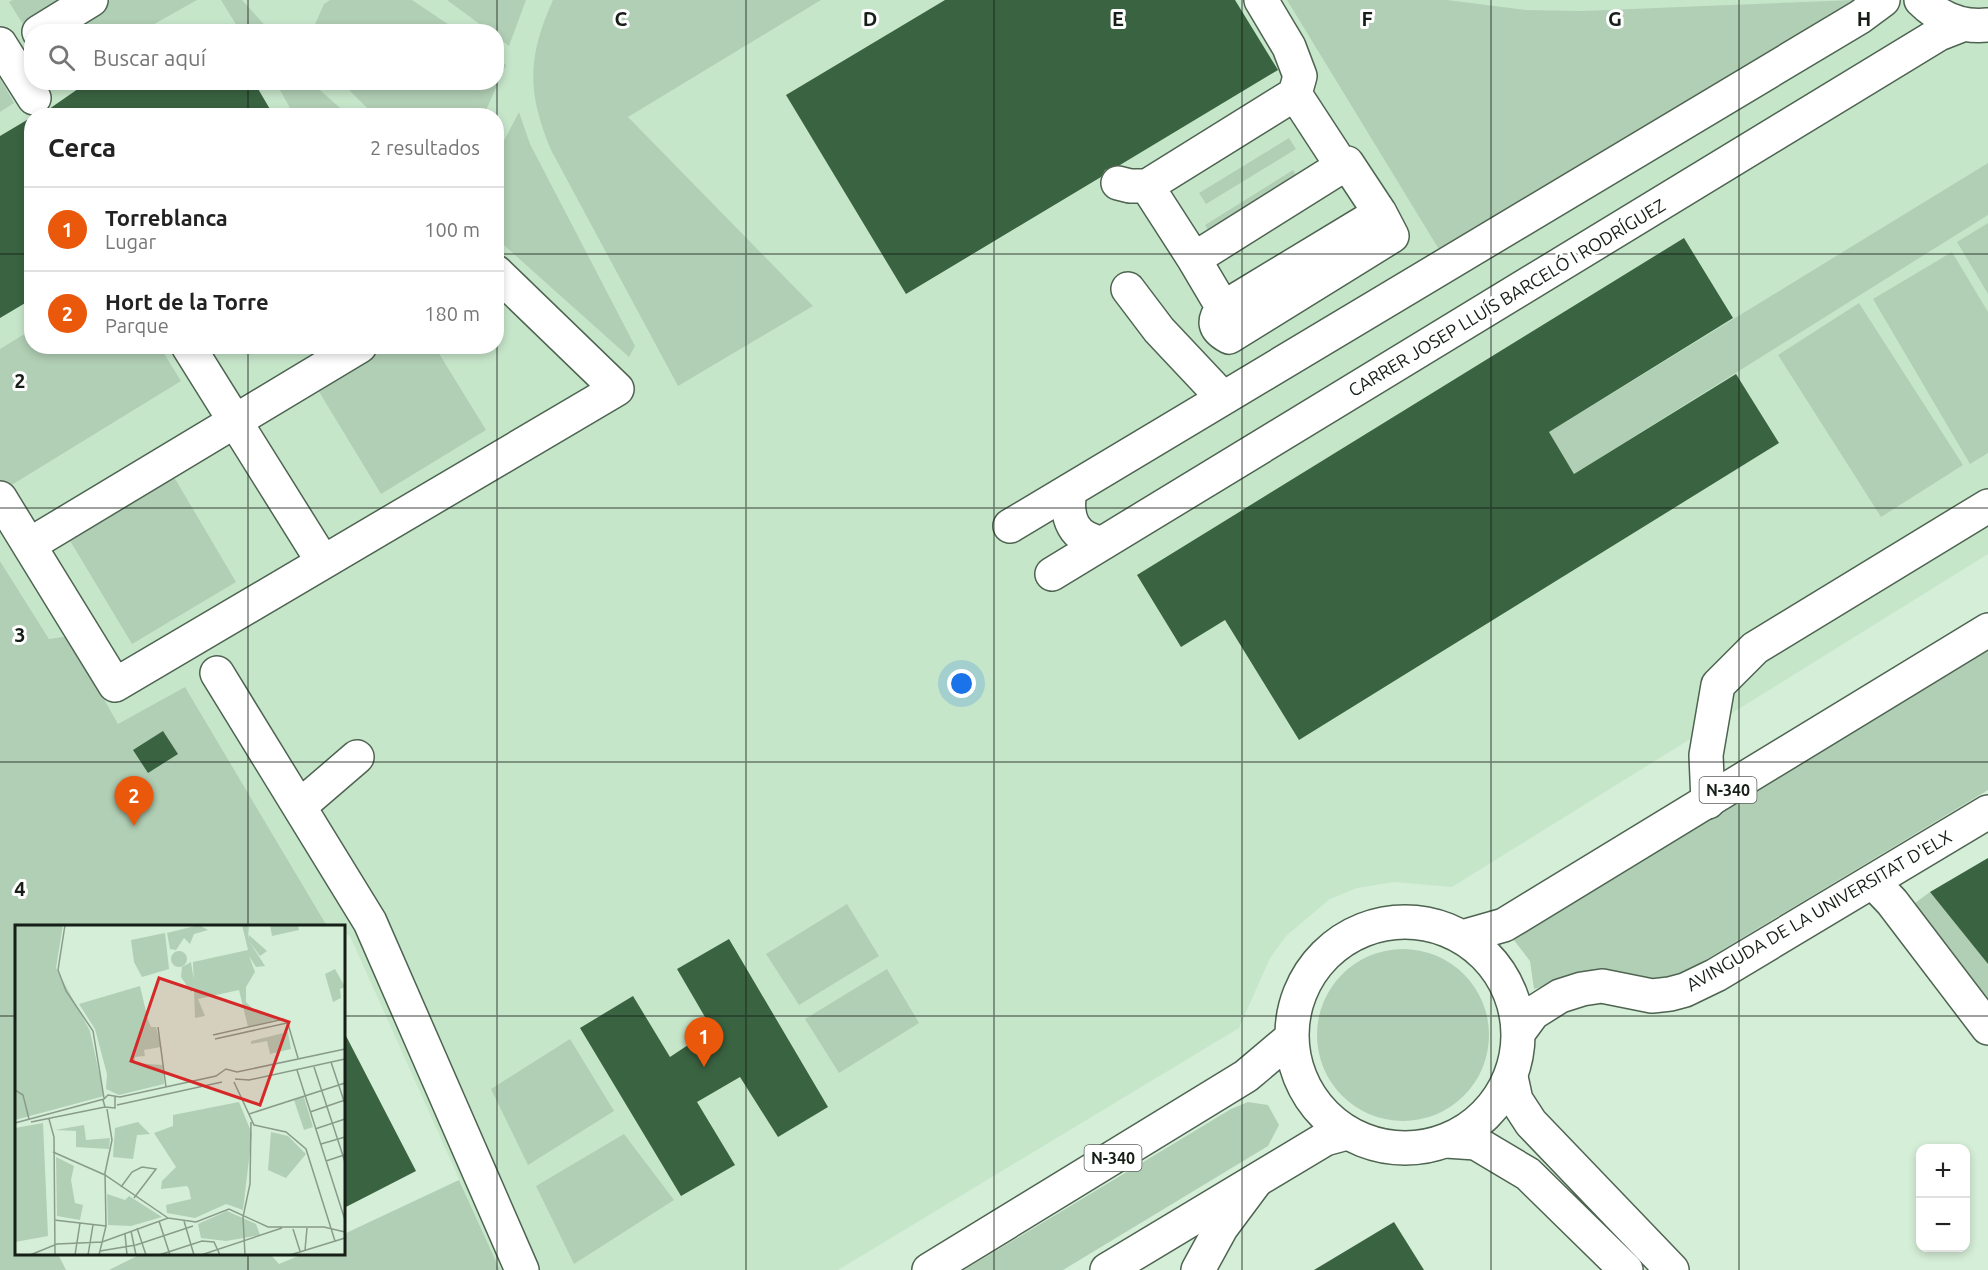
<!DOCTYPE html>
<html lang="es">
<meta charset="utf-8">
<style>
body{margin:0;font-family:Ubuntu,sans-serif;background:#f2f2f2;color:#222}
.controls{position:absolute;right:18px;bottom:18px;display:grid;overflow:hidden;border-radius:12px;box-shadow:0 3px 9px #0003}
.controls button{width:54px;height:54px;display:grid;place-items:center;padding:0;border:0;border-bottom:2px solid #e0e0e0;background:#fff;color:#222;font:30px sans-serif}
.you{position:absolute;left:962px;top:684px;width:21px;height:21px;margin:-15px;border:4px solid #fff;border-radius:50%;background:#1a73e8;box-shadow:0 0 0 9px #1a73e833}
.badge{display:grid;place-items:center;width:39px;height:39px;border-radius:50%;background:#ea580c;color:#fff;font-size:20px;font-weight:700}
.pin{position:absolute;translate:-50% -50px;filter:drop-shadow(0 2px 3px #0008)}
.pin::after{content:'';position:absolute;top:32px;width:21px;height:18px;background:inherit;clip-path:polygon(0 0,100% 0,50% 100%)}
.list{margin:0;padding:0;list-style:none}
h2{display:flex;justify-content:space-between;align-items:center;height:78px;margin:0;padding:0 24px;font-size:26px}
h2 small{font-size:20px;font-weight:400;color:#767676}
.list li{display:grid;grid-template-columns:39px 1fr auto;gap:18px;align-items:center;box-sizing:border-box;height:84px;padding:0 24px;border-top:2px solid #e0e0e0}
.list b{display:block;font-size:22px;white-space:nowrap}
.list p{margin:0;font-size:20px;white-space:nowrap;color:#767676}
.list em{font-size:20px;font-style:normal;color:#767676}
.icon{flex:none;width:33px;height:33px;fill:none;stroke:currentColor;stroke-width:2;stroke-linecap:round;stroke-linejoin:round}
.map{position:relative;flex:none;width:1988px;height:1270px;overflow:hidden}
.search{position:absolute;background:#fff;box-shadow:0 3px 9px #0003;left:24px;top:24px;width:480px;height:66px;display:flex;align-items:center;gap:15px;box-sizing:border-box;padding:0 21px;border-radius:24px;color:#767676;font-size:22px}
.panel{position:absolute;background:#fff;box-shadow:0 3px 9px #0003;left:24px;top:108px;width:480px;height:246px;border-radius:24px}
.map>svg:first-child{display:block}
</style>
<div class="map">
<svg width="1988" height="1270" viewBox="0 0 1988 1270">
<rect width="100%" height="100%" fill="#d5eed7"/>
<!-- built -->
<path fill="#c6e6ca" fill-rule="evenodd" d="M 0,0 L 1988,0 L 1988,554 L 1452,887 L 1394,882 L 1357,888 L 1330,899 L 1286,936 L 1270,958 L 1239,1028 L 838,1270 L 500,1270 L 350,936 L 344,933 L 344,926 L 327,926 L 185,687 L 118,725 L 68,636 L 49,639 L 0,561 ZM 32,32 L 496,32 L 496,82 L 32,82 ZM 32,116 L 496,116 L 496,346 L 32,346 Z"/>
<!-- green -->
<path fill="#b1cfb5" d="M 13,0 L 69,0 L 24,26 L 9,2 Z
M 110,0 L 197,0 L 142,31 L 59,32 Z
M 221,0 L 242,0 L 270,31 L 240,31 Z
M 330,0 L 412,0 L 458,31 L 312,31 L 324,4 Z
M 447,0 L 526,0 L 509,46 L 497,37 L 496,32 L 489,31 Z
M 553,0 L 821,0 L 628,117 L 813,306 L 678,386 L 551,150 C 527,92 527,58 553,0 Z
M 1287,0 L 1447,0 L 1526,10 L 1581,11 L 1855,0 L 1443,256 Z
M 497,58 L 506,65 L 484,115 L 374,115 L 342,83 L 496,82 Z
M 0,78 L 14,103 L 0,112 Z
M 276,83 L 312,83 L 348,115 L 294,115 Z
M 519,112 L 530,144 L 635,346 L 629,357 L 497,239 L 497,154 Z
M 1289,138 L 1296,149 L 1206,204 L 1199,193 Z
M 1988,163 L 1988,215 L 1574,474 L 1549,432 Z
M 1293,170 L 1301,183 L 1212,237 L 1205,225 Z
M 1988,223 L 1988,294 L 1957,242 Z
M 1952,252 L 1988,312 L 1988,453 L 1970,464 L 1873,299 Z
M 1859,303 L 1963,465 L 1881,517 L 1778,355 Z
M 31,330 L 32,346 L 160,347 L 181,381 L 5,489 L 0,481 L 0,349 Z
M 389,347 L 435,347 L 486,430 L 381,494 L 318,390 Z
M 174,477 L 236,582 L 132,644 L 69,539 Z
M 0,561 L 49,639 L 68,636 L 118,724 L 185,687 L 327,926 L 16,926 L 16,1254 L 58,1254 L 66,1270 L 0,1270 Z
M 1988,650 L 1988,790 L 1677,977 L 1646,981 L 1603,969 L 1534,989 L 1530,961 L 1510,935 Z
M 1930,892 L 1988,964 L 1988,1013 L 1911,906 Z
M 847,904 L 879,956 L 799,1005 L 766,954 Z
M1317 1035a86 86 0 1 1 172 0a86 86 0 1 1-172 0Z
M 887,969 L 919,1023 L 839,1073 L 805,1019 Z
M 570,1039 L 614,1111 L 528,1165 L 491,1089 Z
M 1248,1102 L 1268,1105 L 1279,1125 L 1268,1146 L 1063,1270 L 964,1270 L 1231,1109 Z
M 624,1134 L 674,1200 L 574,1264 L 536,1186 Z
M 459,1180 L 500,1270 L 109,1270 L 141,1254 L 270,1254 L 279,1264 L 303,1254 L 344,1254 L 344,1234 Z"/>
<!-- building -->
<path fill="#3a6341" d="M 945,0 L 1235,0 L 1278,70 L 1120,165 L 1105,170 L 1101,177 L 906,294 L 786,95 Z
M 88,82 L 254,82 L 274,116 L 39,116 Z
M 32,117 L 32,299 L 0,318 L 0,136 Z
M 1684,238 L 1733,318 L 1549,432 L 1574,474 L 1736,374 L 1779,443 L 1299,740 L 1225,620 L 1181,647 L 1137,575 Z
M 163,731 L 178,754 L 148,773 L 133,750 Z
M 1988,858 L 1988,964 L 1930,892 Z
M 729,939 L 828,1107 L 778,1137 L 740,1077 L 697,1102 L 735,1165 L 681,1196 L 580,1028 L 633,996 L 670,1057 L 712,1029 L 677,969 Z
M 344,1032 L 416,1171 L 344,1208 Z
M 1394,1222 L 1424,1270 L 1314,1270 Z"/>
<g fill="none" stroke-linecap="round" stroke-linejoin="round">
<defs>
<path id="minor" d="M 1261,0 L 1289,47 L 1300,76 L 1295,94
M 1921,0 C 1939,18 1962,28 1988,25
M 39,32 L 91,0
M 0,44 L 34,98
M 1118,183 L 1130,186 L 1147,186 L 1194,259 L 1347,163 L 1380,213 L 1223,308 C 1212,321 1214,329 1229,337 L 1392,236 L 1380,213
M 1147,186 L 1295,94 L 1342,166
M 1194,259 L 1223,308
M 1128,289 L 1159,330 L 1223,398
M 188,346 L 323,562
M 1070,490 C 1065,518 1073,539 1103,543
M 0,498 L 115,685 L 617,389 L 496,272
M 1010,526 L 1860,17 L 1883,0
M 29,545 L 360,346
M 1052,574 L 1939,34 L 1962,25
M 217,673 L 370,922 L 522,1270
M 1708,802 L 1706,755 L 1718,685 L 1755,648 L 1988,506
M 300,806 L 357,757
M 1873,882 L 1892,902 L 1988,1028
M 1511,1077 L 1516,1100 L 1531,1123 L 1672,1270
M 1446,1141 L 1476,1143 L 1528,1174 L 1626,1270
M 1198,1270 L 1221,1228 L 1256,1181"/>
<path id="highway" d="M1292 1035a113 113 0 1 1 226 0a113 113 0 1 1-226 0Z
M 1462,937 L 1504,925 L 1988,630
M 1519,1032 L 1533,1013 L 1560,996 L 1582,989 L 1602,986 L 1652,996 L 1670,994 L 1685,990 L 1716,975 L 1988,812
M 929,1270 L 1246,1076 L 1291,1038
M 1107,1270 L 1325,1139 L 1347,1133"/>
</defs>
<!-- minor casing -->
<use href="#minor" stroke="#4e6451" stroke-width="36"/>
<!-- highway casing -->
<use href="#highway" stroke="#4e6451" stroke-width="36"/>
<!-- minor -->
<use href="#minor" stroke="#fff" stroke-width="33"/>
<!-- highway -->
<use href="#highway" stroke="#fff" stroke-width="33"/>
</g>
<!-- grid -->
<path fill="none" stroke="#161f17" stroke-width="1.5" stroke-opacity="0.55" d="M 248,0 L 248,32M 497,0 L 497,1270M 746,0 L 746,1270M 994,0 L 994,1270M 1242,0 L 1242,1270M 1491,0 L 1491,1270M 1739,0 L 1739,1270M 248,82 L 248,116M 0,254 L 32,254M 496,254 L 1988,254M 248,346 L 248,926M 0,508 L 1988,508M 0,762 L 1988,762M 0,1016 L 16,1016M 344,1016 L 1988,1016M 248,1254 L 248,1270"/>
<g text-anchor="middle" stroke-width="6" stroke-linejoin="round" paint-order="stroke">
<!-- shield labels -->
<g fill="#fff" stroke="#5c625d" stroke-width="1.5">
<rect x="1699.5" y="777" width="57" height="26" rx="4.5"/>
<rect x="1084.5" y="1145" width="57" height="26" rx="4.5"/>
</g>
<g font-size="16" font-weight="bold" fill="#161f17">
<text x="1728" y="796">N-340</text>
<text x="1113" y="1164">N-340</text>
</g>
<!-- street labels -->
<g font-size="18" fill="#161f17" stroke="#fff">
<text transform="translate(1507 298) rotate(-31)" y="6">CARRER JOSEP LLUÍS BARCELÓ I RODRÍGUEZ</text>
<text transform="translate(1819 911) rotate(-30)" y="6">AVINGUDA DE LA UNIVERSITAT D'ELX</text>
</g>
</g>
<!-- overview -->
<g transform="translate(15 925)">
<rect width="330" height="330" fill="#d5eed7"/>
<path d="M 0,0 L 48,0 L 41,43 L 75,106 L 89,171 L 0,195 ZM 184,0 L 193,5 L 179,9 L 175,19 L 169,13 L 161,25 L 155,24 L 152,8 ZM 227,0 L 234,0 L 233,14 L 234,10 L 252,26 L 245,31 L 234,16 L 250,41 L 241,42 L 234,31 L 240,47 L 231,62 L 231,77 L 239,85 L 263,94 L 233,102 L 224,65 L 183,74 L 190,91 L 180,93 L 178,37 L 233,25 ZM 255,0 L 283,0 L 284,5 L 257,11 ZM 150,8 L 154,44 L 127,52 L 119,37 L 116,15 ZM156 34a8 8 0 1 1 16 0a8 8 0 1 1-16 0ZM 176,37 L 180,63 L 176,67 L 166,52 L 167,42 ZM 320,44 L 330,62 L 325,64 L 326,73 L 318,77 L 310,49 ZM 125,61 L 133,95 L 136,102 L 141,102 L 146,122 L 129,125 L 130,131 L 120,132 L 120,138 L 148,140 L 149,159 L 104,170 L 91,164 L 92,149 L 80,104 L 64,79 ZM 273,107 L 276,124 L 255,129 L 252,116 L 236,119 L 236,116 ZM 289,172 L 298,202 L 289,205 L 279,175 ZM 224,177 L 237,209 L 228,285 L 211,279 L 180,293 L 152,288 L 151,280 L 176,274 L 174,264 L 172,261 L 146,264 L 147,256 L 161,242 L 139,208 L 158,201 L 158,190 ZM 123,197 L 135,209 L 122,210 L 118,234 L 98,232 L 100,203 ZM 28,198 L 33,311 L 0,317 L 0,203 ZM 69,200 L 71,215 L 95,213 L 94,224 L 61,222 L 61,206 L 40,205 ZM 256,207 L 273,211 L 291,229 L 271,253 L 253,245 ZM 41,232 L 59,241 L 56,255 L 60,278 L 68,280 L 65,295 L 42,291 ZM 92,269 L 110,275 L 114,271 L 147,292 L 116,301 L 93,300 ZM 212,286 L 241,299 L 245,310 L 211,316 L 186,313 L 183,299 Z" fill="#b1cfb5"/>
<path fill="none" stroke="#899b8a" stroke-width="1.5" d="M 50,0 L 43,45 L 51,66 L 78,106 L 89,173M 273,99 L 283,133M 143,102 L 151,162M 198,110 L 269,94M 200,114 L 272,98M 316,137 L 330,179M 299,142 L 330,237M 282,145 L 330,295M 220,154 L 234,155 L 330,134M 219,157 L 239,200 L 271,207 L 291,224 L 320,316M 0,165 L 8,170 L 14,194M 100,172 L 100,183 L 90,182 L 88,175 L 93,170 L 105,172 L 201,151 L 211,144 L 222,147 L 330,124M 102,180 L 207,157M 295,187 L 330,175M 234,189 L 330,158M 34,194 L 39,212 L 40,330M 16,197 L 90,182M 0,198 L 89,174M 300,204 L 330,194M 306,219 L 330,212M 38,227 L 90,250 L 153,293M 311,236 L 329,230M 106,262 L 117,247 L 127,242 L 141,244 L 119,273M 39,295 L 91,301M 144,296 L 155,330M 169,296 L 179,330M 122,303 L 131,330M 278,304 L 285,326M 116,306 L 121,330M 110,309 L 112,330M 290,325 L 292,303M 85,326 L 121,320 L 178,301M 15,330 L 42,319 L 87,317 L 153,293 L 181,297 L 214,284 L 253,302 L 309,302 L 330,307M 60,330 L 65,298M 73,330 L 78,300M 84,330 L 91,301 L 90,248 L 97,215 L 92,184M 144,330 L 187,316 L 199,317 L 205,330M 186,330 L 267,303M 230,330 L 228,292 L 235,259 L 236,197M 275,330 L 330,313"/>
<path fill="#d62828" fill-opacity="0.15" stroke="#d62828" stroke-width="3" d="M 144,53 L 274,97 L 245,180 L 116,136 Z"/>
<rect width="330" height="330" fill="none" stroke="#161f17" stroke-width="3"/>
</g>
<g font-size="20" text-anchor="middle" font-weight="bold" fill="#161f17" stroke="#fff" stroke-width="6" stroke-linejoin="round" paint-order="stroke">
<text x="621" y="26">C</text>
<text x="870" y="26">D</text>
<text x="1118" y="26">E</text>
<text x="1367" y="26">F</text>
<text x="1615" y="26">G</text>
<text x="1864" y="26">H</text>
<text x="20" y="388">2</text>
<text x="20" y="642">3</text>
<text x="20" y="896">4</text>
</g>
</svg>
<div class="controls">
<button>+</button>
<button>−</button>
</div>
<div class="you"></div>
<div class="pin badge" style="left:704px;top:1067px">1</div>
<div class="pin badge" style="left:134px;top:826px">2</div>
<div class="search"><svg class="icon" aria-label="search" viewBox="0 0 24 24"><circle cx="10" cy="10" r="6"/><path d="M15 15l6 6"/></svg>Buscar aquí</div>
<section class="panel">
<h2>Cerca<small>2 resultados</small></h2>
<ul class="list">
<li><span class="badge">1</span><div><b>Torreblanca</b><p>Lugar</p></div><em>100 m</em></li>
<li><span class="badge">2</span><div><b>Hort de la Torre</b><p>Parque</p></div><em>180 m</em></li>
</ul>
</section>
</div>
